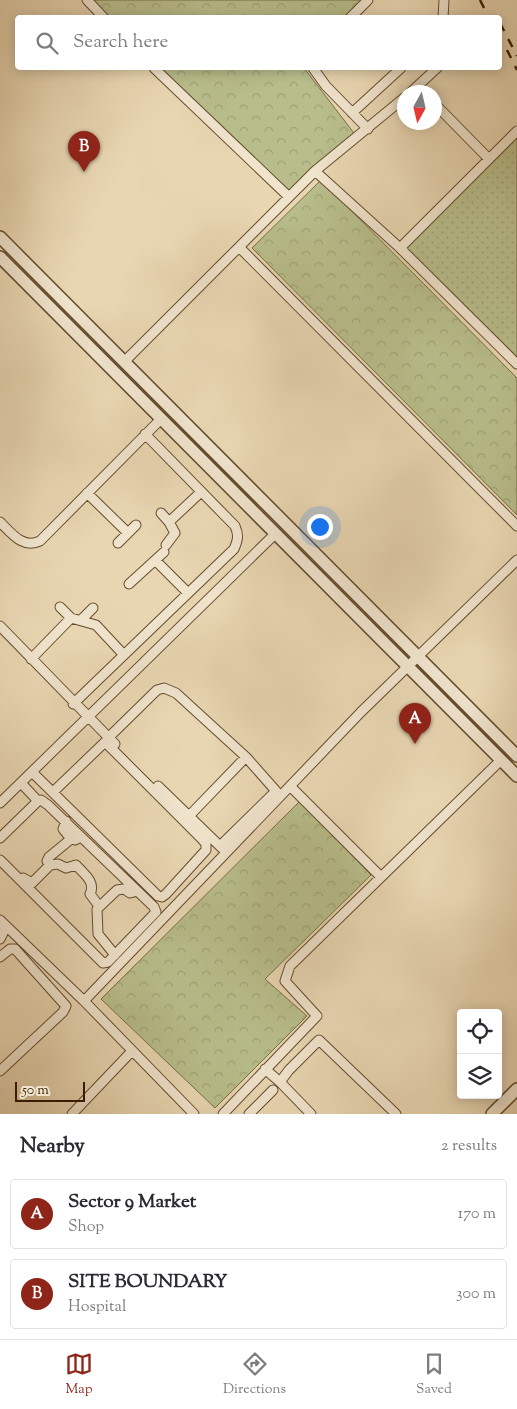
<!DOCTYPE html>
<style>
body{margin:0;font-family:"Sorts Mill Goudy",serif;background:#f2f2f3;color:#2b2b33}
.controls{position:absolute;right:15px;bottom:15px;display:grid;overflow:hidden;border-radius:5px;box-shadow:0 2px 12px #0003}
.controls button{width:45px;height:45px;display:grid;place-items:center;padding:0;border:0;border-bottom:1px solid #e1e1e2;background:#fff;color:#2b2b33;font:25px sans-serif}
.compass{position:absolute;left:397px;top:85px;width:45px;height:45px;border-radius:50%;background:#fff;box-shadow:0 2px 12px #0003;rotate:188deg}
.scale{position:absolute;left:15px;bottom:12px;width:70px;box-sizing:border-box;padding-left:5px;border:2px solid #391e01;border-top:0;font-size:14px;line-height:18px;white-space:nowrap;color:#391e01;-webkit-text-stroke:4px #f0e4cd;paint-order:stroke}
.you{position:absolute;left:319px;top:526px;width:18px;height:18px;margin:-12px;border:4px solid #fff;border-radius:50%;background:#1a73e8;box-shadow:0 0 0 8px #1a73e833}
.badge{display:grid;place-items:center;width:32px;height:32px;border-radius:50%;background:#8f2418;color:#fff;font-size:16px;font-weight:700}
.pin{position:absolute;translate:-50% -41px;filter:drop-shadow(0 1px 2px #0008)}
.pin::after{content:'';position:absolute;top:26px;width:18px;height:15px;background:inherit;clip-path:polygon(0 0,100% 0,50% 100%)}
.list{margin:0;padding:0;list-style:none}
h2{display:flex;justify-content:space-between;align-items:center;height:65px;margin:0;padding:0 20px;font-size:21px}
h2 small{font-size:16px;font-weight:400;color:#7c7c81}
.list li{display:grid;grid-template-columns:32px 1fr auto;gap:15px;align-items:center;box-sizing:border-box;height:70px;margin:0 10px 10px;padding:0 10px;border:1px solid #e1e1e2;border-radius:5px}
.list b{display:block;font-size:19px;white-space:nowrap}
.list p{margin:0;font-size:16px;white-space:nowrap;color:#7c7c81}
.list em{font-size:16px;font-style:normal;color:#7c7c81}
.icon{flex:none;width:28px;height:28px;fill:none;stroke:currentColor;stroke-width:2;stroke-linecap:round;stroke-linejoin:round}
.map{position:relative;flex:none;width:517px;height:1114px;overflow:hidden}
.search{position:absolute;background:#fff;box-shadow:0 2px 12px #0003;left:15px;right:15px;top:15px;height:55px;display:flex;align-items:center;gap:12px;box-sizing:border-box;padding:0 18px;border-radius:5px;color:#7c7c81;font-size:19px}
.sheet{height:225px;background:#fff}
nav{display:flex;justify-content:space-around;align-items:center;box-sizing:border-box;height:70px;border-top:1px solid #e1e1e2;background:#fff;font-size:14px;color:#7c7c81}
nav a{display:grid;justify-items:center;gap:2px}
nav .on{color:#8f2418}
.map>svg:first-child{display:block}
</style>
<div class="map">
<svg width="517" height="1114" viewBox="0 0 517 1114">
<defs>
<pattern id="grass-dots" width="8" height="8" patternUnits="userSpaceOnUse" patternTransform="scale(1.25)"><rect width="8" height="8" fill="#b8bd8b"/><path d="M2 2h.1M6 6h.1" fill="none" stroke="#9fa276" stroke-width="1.8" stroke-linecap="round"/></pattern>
<pattern id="park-crowns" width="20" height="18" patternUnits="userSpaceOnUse" patternTransform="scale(1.25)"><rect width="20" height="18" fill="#b8bd8b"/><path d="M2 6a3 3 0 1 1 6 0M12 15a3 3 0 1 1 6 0" fill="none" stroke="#9fa276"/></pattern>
</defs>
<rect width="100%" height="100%" fill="#e8d6b2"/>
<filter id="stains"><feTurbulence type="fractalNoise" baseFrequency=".004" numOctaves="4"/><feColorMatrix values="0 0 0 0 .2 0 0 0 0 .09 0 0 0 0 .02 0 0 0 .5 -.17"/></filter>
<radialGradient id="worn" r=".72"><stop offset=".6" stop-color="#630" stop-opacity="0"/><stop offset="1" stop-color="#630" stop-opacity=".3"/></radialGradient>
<!-- grass -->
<path fill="url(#grass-dots)" stroke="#786e46" d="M 517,131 L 517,362 L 400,248 Z"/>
<!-- park -->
<path fill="url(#park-crowns)" stroke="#786e46" d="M 88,0 L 365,0 L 346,18 L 106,17 Z
M 157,68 L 304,68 L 357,137 L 289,197 Z
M 321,180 L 517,378 L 517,515 L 252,248 Z
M 300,801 L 371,875 L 265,979 L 307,1016 L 215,1108 L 101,999 Z"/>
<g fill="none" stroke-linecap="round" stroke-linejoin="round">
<defs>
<path id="minor" d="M 87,0 L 104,18
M 350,18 L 368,0
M 443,18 L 444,0
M 154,68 L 289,197
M 313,68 L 326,86 L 368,129
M 411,92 L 437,68
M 434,103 L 489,159
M 352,113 L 401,68
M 315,171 L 400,248 L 517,364
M 239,247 L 517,526
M 400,248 L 517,131
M 124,362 L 315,171 L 404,98
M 87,493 L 128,533
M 161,513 L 169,522
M 0,522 C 12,534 23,549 40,541 L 161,419
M 118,543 L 136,525
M 166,545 L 175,533 L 169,522 L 201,492
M 156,561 L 188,593
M 129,584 L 164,552
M 60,607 L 71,618 L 96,625 L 123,654
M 81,620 L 93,608
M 0,626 L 115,744
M 31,659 L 71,618
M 73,704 L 234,549 C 238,540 239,535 235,526 L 145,434
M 108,738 L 157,690 L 164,688 L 176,693 L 246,757 L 189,816
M 32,772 L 158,896 L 162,897 L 166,894 L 206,850 L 206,844 L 202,839 L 105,742 L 53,792
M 158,786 L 226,852
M 290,786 L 381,877
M 0,803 L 275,534
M 66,821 L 63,829 L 71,839
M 0,838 L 38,801
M 220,846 L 276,791 L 246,757
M 0,860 L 103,963 L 108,962 L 156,912 L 154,907 L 48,805 L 41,800 L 38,801 L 21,783
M 50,865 L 47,861 L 49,857 L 71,839 L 75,840 L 81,837
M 23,878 L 32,883 L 50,865 L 58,864 L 66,868 L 76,865 C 84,874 96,882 90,894 L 99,906
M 0,920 L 84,1001 L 194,1114
M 0,926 L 3,933 L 0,939
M 115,955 L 98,934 L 97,909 L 117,890 L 124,889 L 130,893 L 134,892
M 0,957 L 10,949 L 15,949 L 66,1006 L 63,1012 L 0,1071
M 84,1001 L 361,712 L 517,560
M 265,1069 L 280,1082
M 72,1114 L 132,1051
M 223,1114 L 317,1016 L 285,981 L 290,966 L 501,760
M 249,1114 L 273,1090
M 311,1114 L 280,1082 L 289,1070 L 319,1040 L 396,1114"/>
<path id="tertiary" d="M 0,237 L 517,756
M 0,257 L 517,776
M 492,1114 L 517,1089"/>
</defs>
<!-- minor casing -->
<use href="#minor" stroke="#654c2d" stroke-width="11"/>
<!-- tertiary casing -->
<use href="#tertiary" stroke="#654c2d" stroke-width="14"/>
<!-- minor -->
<use href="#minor" stroke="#f0e4cd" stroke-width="9"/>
<!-- tertiary -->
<use href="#tertiary" stroke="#f0e4cd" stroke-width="11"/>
<!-- rail -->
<path stroke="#391e01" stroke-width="2.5" stroke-dasharray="9 9" stroke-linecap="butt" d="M 480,0 L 489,18
M 500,23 L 517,56
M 507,50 L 517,70"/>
</g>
<rect width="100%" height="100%" filter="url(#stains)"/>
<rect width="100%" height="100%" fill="url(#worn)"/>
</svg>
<div class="controls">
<button><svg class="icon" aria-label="locate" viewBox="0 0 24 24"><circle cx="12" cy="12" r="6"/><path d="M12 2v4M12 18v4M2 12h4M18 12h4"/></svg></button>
<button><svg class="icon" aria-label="layers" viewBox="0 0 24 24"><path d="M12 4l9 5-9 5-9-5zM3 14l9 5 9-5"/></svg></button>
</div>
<svg class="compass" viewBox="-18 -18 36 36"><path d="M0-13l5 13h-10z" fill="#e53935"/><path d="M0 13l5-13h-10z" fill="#7c7c81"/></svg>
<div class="scale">50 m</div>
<div class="you"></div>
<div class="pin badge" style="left:415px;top:744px">A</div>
<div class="pin badge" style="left:84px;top:172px">B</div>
<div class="search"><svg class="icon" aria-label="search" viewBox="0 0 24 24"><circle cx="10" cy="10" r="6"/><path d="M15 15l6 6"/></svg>Search here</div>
</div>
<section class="sheet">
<h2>Nearby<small>2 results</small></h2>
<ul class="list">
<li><span class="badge">A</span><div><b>Sector 9 Market</b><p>Shop</p></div><em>170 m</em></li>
<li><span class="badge">B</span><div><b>SITE BOUNDARY</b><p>Hospital</p></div><em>300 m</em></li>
</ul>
</section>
<nav>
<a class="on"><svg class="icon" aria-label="map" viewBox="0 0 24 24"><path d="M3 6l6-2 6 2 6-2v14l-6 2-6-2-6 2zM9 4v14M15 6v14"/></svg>Map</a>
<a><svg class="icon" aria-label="directions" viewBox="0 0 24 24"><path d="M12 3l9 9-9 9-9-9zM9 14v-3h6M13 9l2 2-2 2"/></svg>Directions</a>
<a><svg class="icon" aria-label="saved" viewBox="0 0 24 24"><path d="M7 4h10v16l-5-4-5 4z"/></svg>Saved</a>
</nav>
